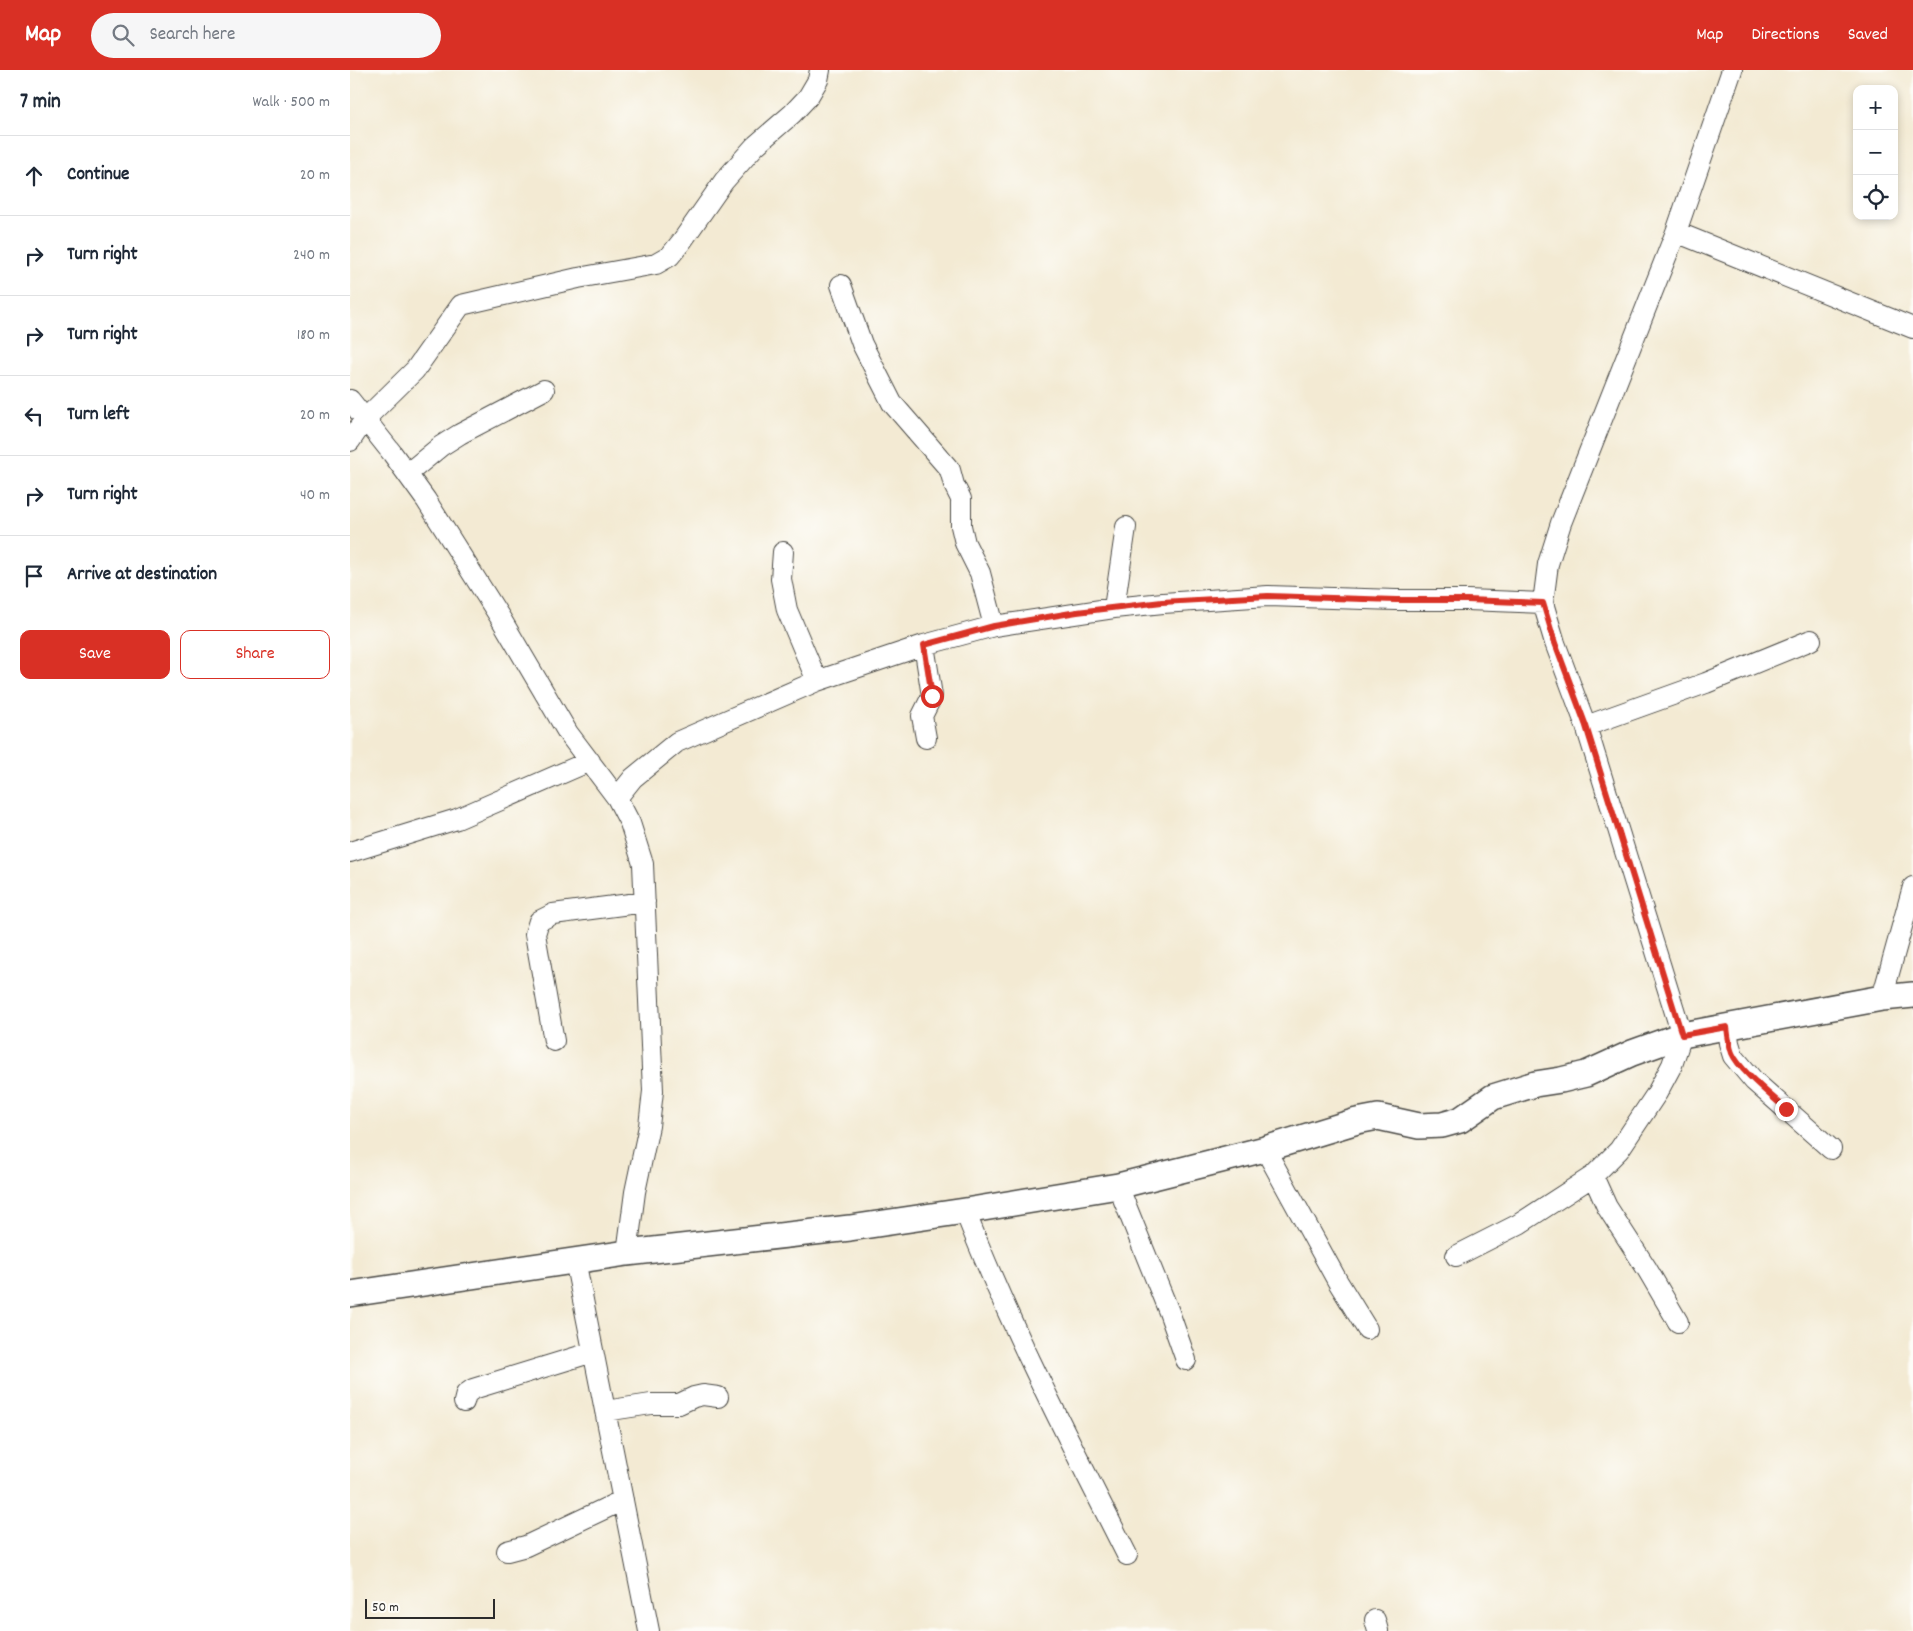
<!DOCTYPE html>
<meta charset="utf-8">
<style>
body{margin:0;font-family:Dekko,sans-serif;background:#f6f6f7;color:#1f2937}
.controls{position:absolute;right:15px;top:15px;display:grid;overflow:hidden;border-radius:10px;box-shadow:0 2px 8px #0003}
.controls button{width:45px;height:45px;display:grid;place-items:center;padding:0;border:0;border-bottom:1px solid #e0e1e3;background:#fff;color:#1f2937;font:25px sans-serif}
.scale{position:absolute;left:15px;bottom:12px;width:130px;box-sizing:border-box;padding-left:5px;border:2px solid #2b2b2b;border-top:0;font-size:14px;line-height:18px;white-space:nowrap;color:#2b2b2b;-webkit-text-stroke:4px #fdfcf7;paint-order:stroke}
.stop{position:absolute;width:15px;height:15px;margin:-11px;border:4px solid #d93025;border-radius:50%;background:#fff}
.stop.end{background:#d93025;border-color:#fff;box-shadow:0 1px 5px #0008}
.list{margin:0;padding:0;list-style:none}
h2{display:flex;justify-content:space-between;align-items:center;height:65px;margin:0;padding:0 20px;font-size:21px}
h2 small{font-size:16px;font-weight:400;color:#747a83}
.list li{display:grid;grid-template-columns:32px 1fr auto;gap:15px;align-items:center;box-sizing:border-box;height:80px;padding:0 20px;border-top:1px solid #e0e1e3}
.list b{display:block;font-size:19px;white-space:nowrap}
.list em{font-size:16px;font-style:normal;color:#747a83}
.actions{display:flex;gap:10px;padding:15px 20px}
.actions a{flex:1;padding:11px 0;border:1px solid #d93025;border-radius:10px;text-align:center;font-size:18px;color:#d93025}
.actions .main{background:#d93025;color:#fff}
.icon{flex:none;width:28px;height:28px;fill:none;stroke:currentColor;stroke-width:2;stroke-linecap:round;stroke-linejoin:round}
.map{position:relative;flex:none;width:1563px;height:1561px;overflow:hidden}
header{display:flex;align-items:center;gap:30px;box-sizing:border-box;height:70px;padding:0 25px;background:#d93025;color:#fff}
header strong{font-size:24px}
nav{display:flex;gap:28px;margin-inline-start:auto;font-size:18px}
.search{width:350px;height:45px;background:#f6f6f7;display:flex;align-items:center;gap:12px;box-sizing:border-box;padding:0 18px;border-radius:28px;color:#747a83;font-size:19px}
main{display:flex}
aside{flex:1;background:#fff}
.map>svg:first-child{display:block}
</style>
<header>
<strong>Map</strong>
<div class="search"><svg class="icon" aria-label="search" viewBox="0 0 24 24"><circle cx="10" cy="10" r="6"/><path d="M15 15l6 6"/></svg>Search here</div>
<nav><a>Map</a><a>Directions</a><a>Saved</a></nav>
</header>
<main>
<aside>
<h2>7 min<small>Walk · 500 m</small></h2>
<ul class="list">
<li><svg class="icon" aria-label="ahead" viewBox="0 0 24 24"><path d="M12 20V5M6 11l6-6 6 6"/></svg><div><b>Continue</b></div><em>20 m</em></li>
<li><svg class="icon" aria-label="right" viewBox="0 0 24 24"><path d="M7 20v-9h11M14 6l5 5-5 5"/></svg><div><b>Turn right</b></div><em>240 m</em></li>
<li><svg class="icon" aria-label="right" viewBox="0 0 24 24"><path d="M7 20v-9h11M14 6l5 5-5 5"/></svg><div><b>Turn right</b></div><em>180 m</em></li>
<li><svg class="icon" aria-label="left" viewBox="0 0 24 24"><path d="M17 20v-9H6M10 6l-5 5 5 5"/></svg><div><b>Turn left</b></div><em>20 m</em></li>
<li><svg class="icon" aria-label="right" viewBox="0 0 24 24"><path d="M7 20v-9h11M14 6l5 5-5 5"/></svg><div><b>Turn right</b></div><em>40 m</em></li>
<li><svg class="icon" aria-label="arrive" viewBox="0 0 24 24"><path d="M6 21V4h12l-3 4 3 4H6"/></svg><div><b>Arrive at destination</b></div></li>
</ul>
<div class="actions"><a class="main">Save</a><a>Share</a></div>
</aside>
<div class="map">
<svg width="1563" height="1561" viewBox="0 0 1563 1561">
<rect width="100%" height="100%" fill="#fdfcf7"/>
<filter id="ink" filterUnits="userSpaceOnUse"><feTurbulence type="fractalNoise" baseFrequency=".02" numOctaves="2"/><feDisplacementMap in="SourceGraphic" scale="10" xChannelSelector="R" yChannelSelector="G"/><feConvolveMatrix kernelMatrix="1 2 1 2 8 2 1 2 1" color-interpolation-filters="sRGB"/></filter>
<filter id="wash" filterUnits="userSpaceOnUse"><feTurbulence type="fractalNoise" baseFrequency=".0096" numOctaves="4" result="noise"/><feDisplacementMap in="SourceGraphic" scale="20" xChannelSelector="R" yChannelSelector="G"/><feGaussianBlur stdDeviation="1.12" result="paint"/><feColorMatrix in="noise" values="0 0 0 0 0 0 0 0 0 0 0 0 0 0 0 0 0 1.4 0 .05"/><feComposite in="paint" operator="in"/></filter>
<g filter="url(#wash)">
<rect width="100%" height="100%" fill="#f3ead3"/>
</g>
<g filter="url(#ink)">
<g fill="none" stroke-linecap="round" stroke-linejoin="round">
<defs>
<path id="minor" d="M 1326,162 L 1563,258
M 491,215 L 512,274 L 542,333 L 600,400 L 604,415 L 611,429 L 611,456 L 615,473 L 630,503 L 644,556
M 0,330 L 42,383 L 76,430 L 151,549 L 218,663 L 267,728 L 280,753 L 293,794 L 303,1021 L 299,1056 L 285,1122 L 277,1183
M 0,371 L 15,349 L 65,300 L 111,235 L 228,208 L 306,194 L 320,186 L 332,171 L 374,111 L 405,76 L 442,44 L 458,27 L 468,10 L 470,0
M 57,404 L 91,376 L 110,364 L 194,320
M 433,482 L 431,509 L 437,540 L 467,611
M 764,538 L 776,457
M 574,575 L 582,626 L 572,646 L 576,668
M 1236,656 L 1356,613 L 1461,570
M 267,728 L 283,708 L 327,672 L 467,611 L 574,575 L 644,556 L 764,538 L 813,533 L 918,526 L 1046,530 L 1117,530 L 1193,533
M 0,782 L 107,749 L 240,691
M 1532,928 L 1563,817
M 1377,957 L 1379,973 L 1383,986 L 1404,1011 L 1481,1079
M 204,971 L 185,864 L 189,851 L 203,844 L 295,832
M 915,1079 L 988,1212 L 1017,1259
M 1243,1106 L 1257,1137 L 1297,1199 L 1328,1252
M 768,1116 L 819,1242 L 836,1290
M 615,1141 C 661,1259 720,1372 777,1485
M 1106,1186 L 1169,1154 L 1243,1106 L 1269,1080 L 1307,1023 L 1322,995 L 1332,965 L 1236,656 L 1205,573 L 1193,533 L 1198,494 L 1211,453 L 1326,162 L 1382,0
M 225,1190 L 299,1561
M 114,1332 L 116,1324 L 123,1319 L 243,1282
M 255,1341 L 301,1334 L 329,1334 L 344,1327 L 353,1325 L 368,1327
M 157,1481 L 176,1476 L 273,1430
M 1025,1550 L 1028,1561"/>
<path id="tertiary" d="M 0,1224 L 277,1183 L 500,1158 L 615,1141 L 768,1116 L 915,1079 L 1007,1051 L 1028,1047 L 1069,1056 L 1092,1055 L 1110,1050 L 1143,1027 L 1185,1014 L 1211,1010 L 1236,1004 L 1282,983 L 1332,965 L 1532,928 L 1563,925"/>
</defs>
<!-- minor casing -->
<use href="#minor" stroke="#494844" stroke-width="22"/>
<!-- tertiary casing -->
<use href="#tertiary" stroke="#494844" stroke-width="28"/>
<!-- minor -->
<use href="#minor" stroke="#fff" stroke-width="20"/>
<!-- tertiary -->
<use href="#tertiary" stroke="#fff" stroke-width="25"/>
</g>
</g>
<g fill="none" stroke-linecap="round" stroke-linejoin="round" filter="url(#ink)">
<!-- route -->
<path stroke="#d93025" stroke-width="6" d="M 582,626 L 574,575 L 644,556 L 727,542 L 812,532 L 918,526 L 1046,530 L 1117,530 L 1193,533 L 1205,573 L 1236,656 L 1332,965 L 1377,957 C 1378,966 1379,975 1382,983 C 1389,1000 1422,1026 1436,1039"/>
</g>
</svg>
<div class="controls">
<button>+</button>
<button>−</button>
<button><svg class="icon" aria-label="locate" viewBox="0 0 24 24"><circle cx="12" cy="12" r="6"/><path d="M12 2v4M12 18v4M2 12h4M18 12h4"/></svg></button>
</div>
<div class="scale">50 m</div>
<div class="stop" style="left:582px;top:626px"></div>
<div class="stop end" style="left:1436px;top:1039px"></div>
</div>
</main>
